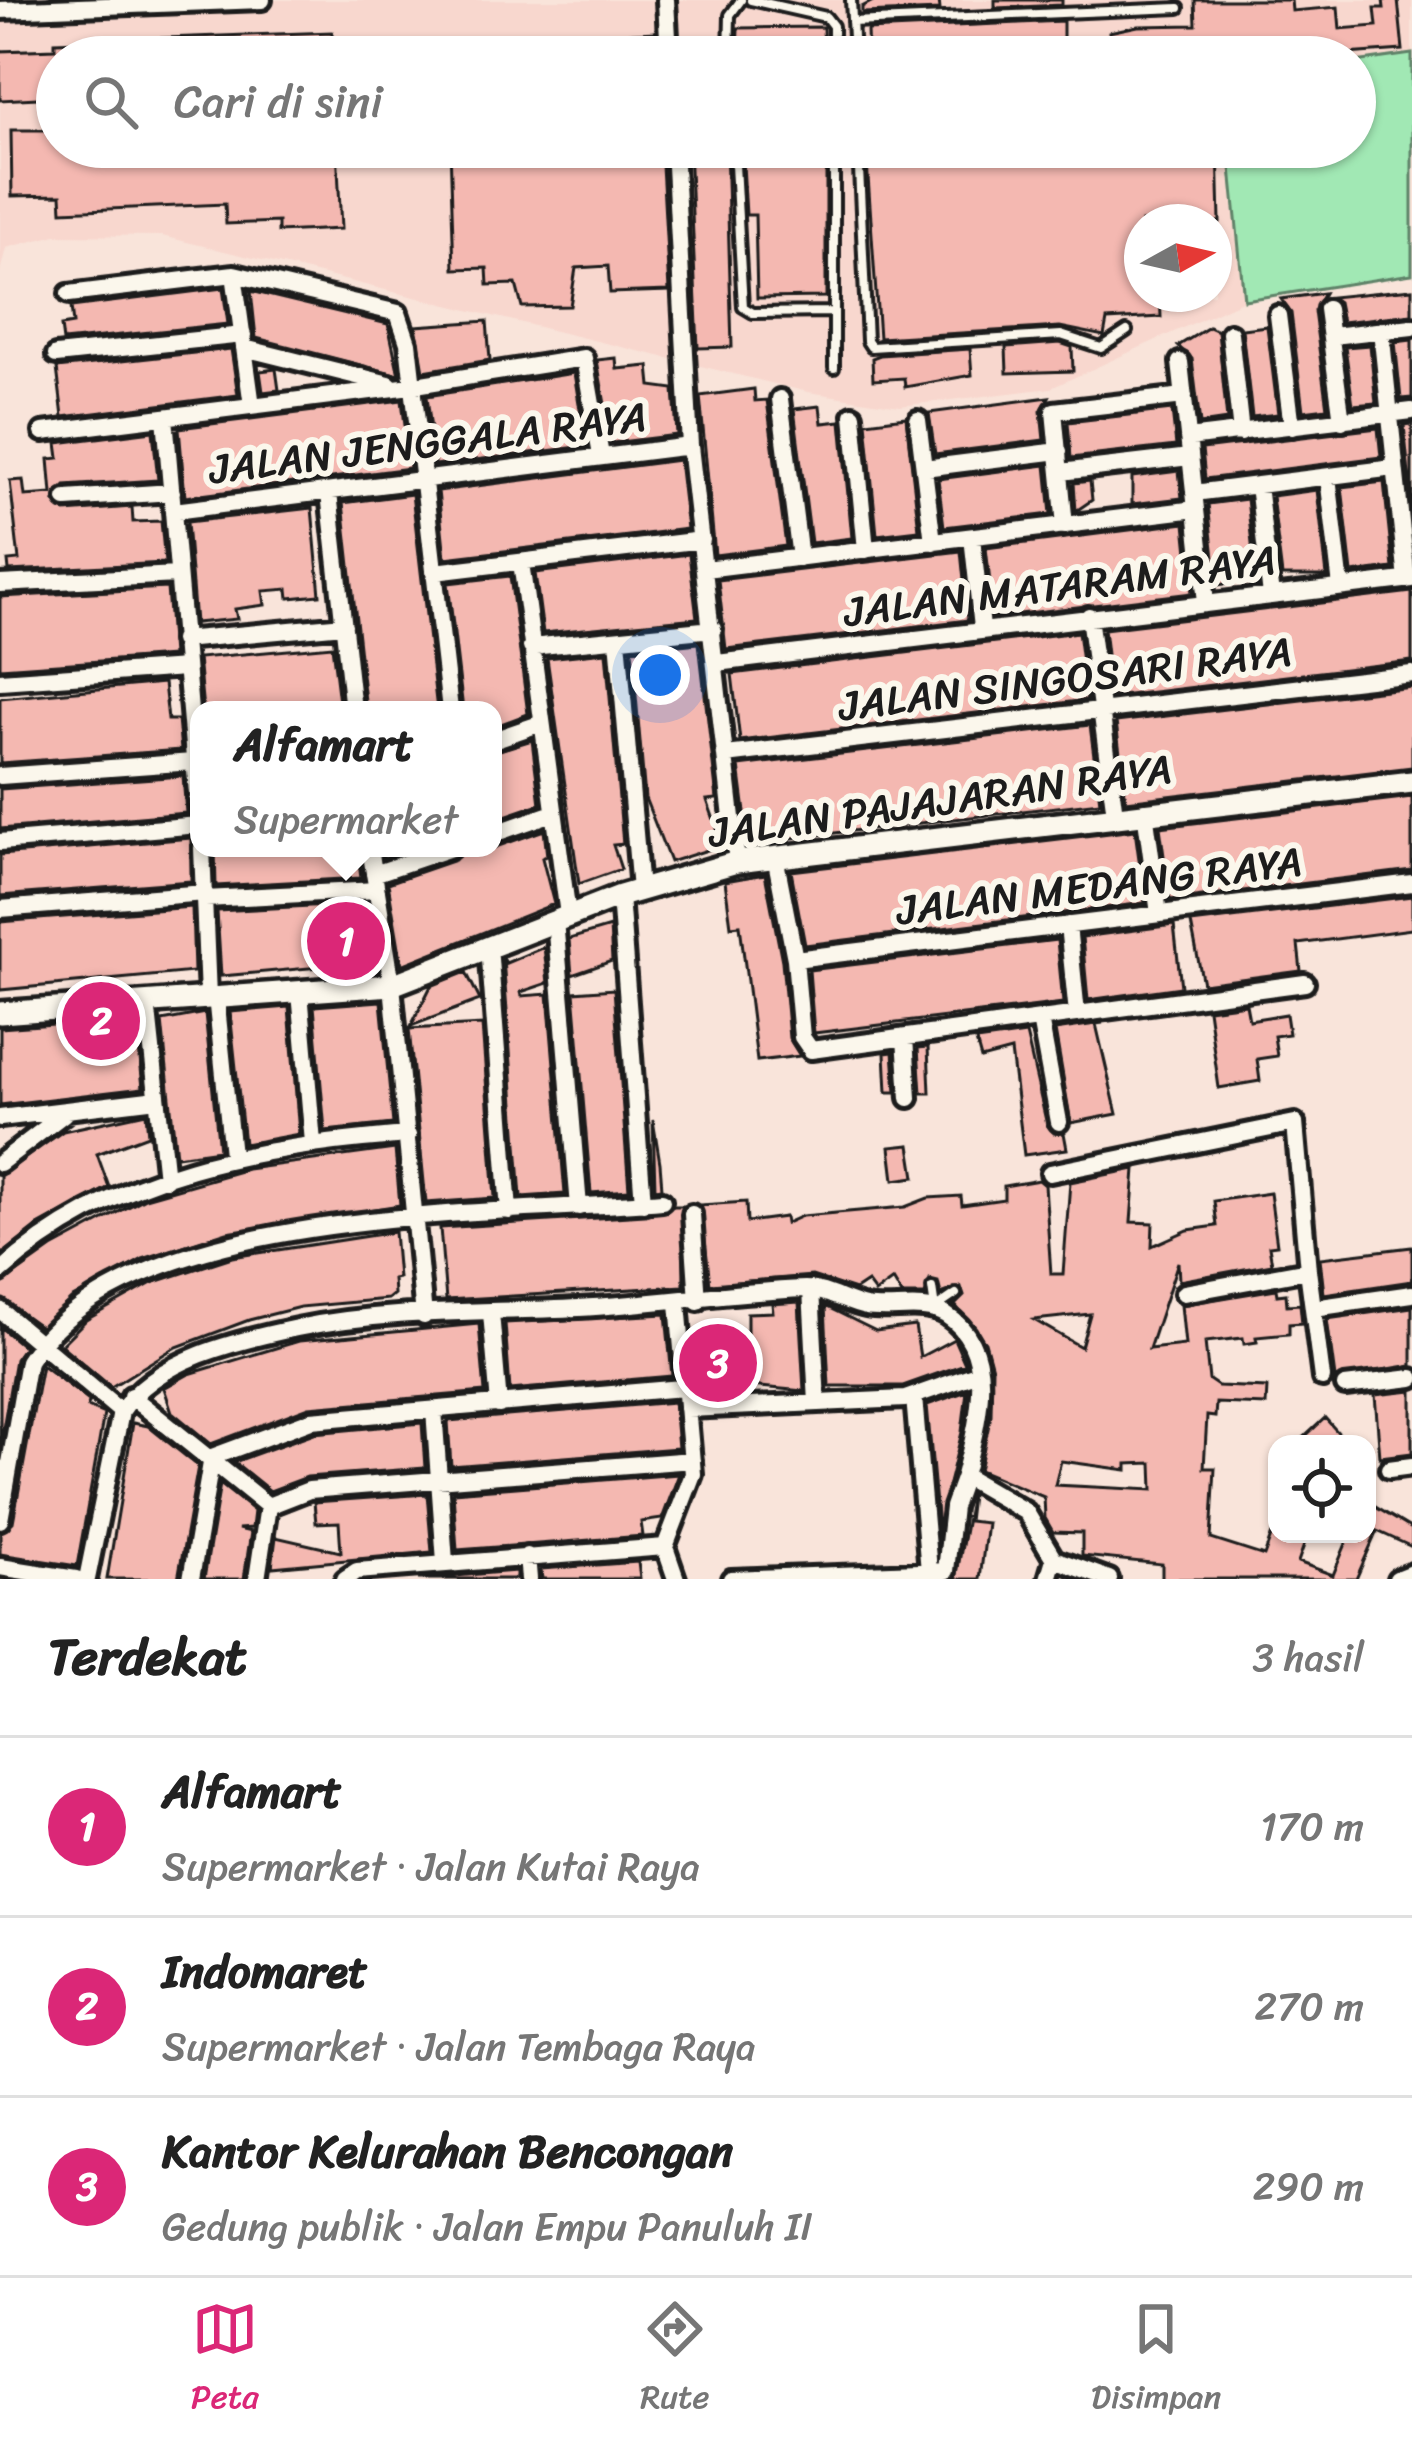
<!DOCTYPE html>
<html lang="id">
<meta charset="utf-8">
<style>
body{margin:0;font-family:Sriracha,sans-serif;background:#f6f6f6;color:#222}
.controls{position:absolute;right:36px;bottom:36px;display:grid;overflow:hidden;border-radius:24px;box-shadow:0 3px 9px #0004}
.controls button{width:108px;height:108px;display:grid;place-items:center;padding:0;border:0;border-bottom:3px solid #e0e0e0;background:#fff;color:#222;font:60px sans-serif}
.compass{position:absolute;left:1124px;top:204px;width:108px;height:108px;border-radius:50%;background:#fff;box-shadow:0 3px 9px #0004;rotate:82deg}
.you{position:absolute;left:660px;top:675px;width:42px;height:42px;margin:-30px;border:9px solid #fff;border-radius:50%;background:#1a73e8;box-shadow:0 0 0 18px #1a73e833}
.badge{display:grid;place-items:center;width:78px;height:78px;border-radius:50%;background:#db2777;color:#fff;font-size:39px;font-weight:700}
.pin{position:absolute;translate:-50% -50%;border:6px solid #fff;box-shadow:0 3px 12px #0006}
.popup{position:absolute;left:190px;top:701px;width:312px;height:156px;box-sizing:border-box;display:grid;place-content:center;border-radius:24px;background:#fff;filter:drop-shadow(0 3px 9px #0005);font-size:39px;white-space:nowrap;color:#767676}
.popup b{font-size:45px;color:#222}
.popup::after{content:'';position:absolute;left:50%;top:100%;margin-left:-24px;border:24px solid transparent;border-top-color:#fff}
.list{margin:0;padding:0;list-style:none}
h2{display:flex;justify-content:space-between;align-items:center;height:156px;margin:0;padding:0 48px;font-size:51px}
h2 small{font-size:39px;font-weight:400;color:#767676}
.list li{display:grid;grid-template-columns:78px 1fr auto;gap:36px;align-items:center;box-sizing:border-box;height:180px;padding:0 48px;border-top:3px solid #e0e0e0}
.list b{display:block;font-size:45px;white-space:nowrap}
.list p{margin:0;font-size:39px;white-space:nowrap;color:#767676}
.list em{font-size:39px;font-style:normal;color:#767676}
.icon{flex:none;width:66px;height:66px;fill:none;stroke:currentColor;stroke-width:2;stroke-linecap:round;stroke-linejoin:round}
.map{position:relative;flex:none;width:1412px;height:1579px;overflow:hidden}
.search{position:absolute;background:#fff;box-shadow:0 3px 9px #0004;left:36px;right:36px;top:36px;height:132px;display:flex;align-items:center;gap:30px;box-sizing:border-box;padding:0 42px;border-radius:66px;color:#767676;font-size:45px}
.sheet{height:696px;background:#fff}
nav{display:flex;justify-content:space-around;align-items:center;box-sizing:border-box;height:168px;border-top:3px solid #e0e0e0;background:#fff;font-size:33px;color:#767676}
nav a{display:grid;justify-items:center;gap:6px}
nav .on{color:#db2777}
.map>svg:first-child{display:block}
</style>
<div class="map">
<svg width="1412" height="1579" viewBox="0 0 1412 1579">
<rect width="100%" height="100%" fill="#f9e4da"/>
<filter id="ink" filterUnits="userSpaceOnUse"><feTurbulence type="fractalNoise" baseFrequency=".00833" numOctaves="2"/><feDisplacementMap in="SourceGraphic" scale="24" xChannelSelector="R" yChannelSelector="G"/><feConvolveMatrix kernelMatrix="1 2 1 2 8 2 1 2 1" color-interpolation-filters="sRGB"/></filter>
<g filter="url(#ink)">
<!-- built -->
<path fill="#f8d7ce" fill-rule="evenodd" d="M 0,0 L 1412,0 L 1412,54 L 1355,62 L 1355,57 L 57,57 L 57,147 L 1229,147 L 1244,300 L 1051,388 L 900,406 L 808,392 L 162,236 L 56,235 L 6,248 L 0,272 ZM 1142,222 L 1214,222 L 1214,294 L 1142,294 Z"/>
<!-- green -->
<path fill="#a1e8b4" stroke="#5e8268" stroke-width="3" d="M 1412,54 L 1412,274 L 1244,300 L 1229,147 L 1355,147 L 1355,62 Z"/>
<!-- building -->
<path fill="#f4b8b1" stroke="#1c1c1c" stroke-width="3" fill-rule="evenodd" d="M 875,0 L 939,0 L 940,10 L 862,13 L 862,7 Z
M 995,0 L 1062,0 L 1062,5 L 995,8 Z
M 1195,0 L 1291,0 L 1292,11 L 1338,7 L 1340,29 L 1377,26 L 1375,8 L 1384,8 L 1383,0 L 1398,0 L 1403,50 L 1303,57 L 1302,44 L 1241,46 L 1242,57 L 868,57 L 867,30 L 1063,21 L 1063,41 L 1110,39 L 1109,32 L 1138,26 L 1196,25 Z
M 823,27 L 824,57 L 737,57 L 738,28 Z
M 332,32 L 333,57 L 57,57 L 57,97 L 0,100 L 0,51 L 55,49 L 55,42 Z
M 655,32 L 656,53 L 594,57 L 593,35 Z
M 11,130 L 57,130 L 57,147 L 337,147 L 341,229 L 278,232 L 278,222 L 226,224 L 225,204 L 62,211 L 61,195 L 12,196 Z
M 450,147 L 661,147 L 669,291 L 610,293 L 608,266 L 576,268 L 570,306 L 522,307 L 516,284 L 488,285 L 487,268 L 454,269 Z
M 689,147 L 726,147 L 732,347 L 698,348 Z
M 742,147 L 826,147 L 826,297 L 757,298 L 755,215 L 746,215 Z
M 866,147 L 1218,147 L 1220,222 L 1142,222 L 1142,294 L 1160,294 L 1161,317 L 1107,320 L 1104,336 L 1060,327 L 879,338 Z
M 223,288 L 228,324 L 63,341 L 61,326 L 73,324 L 71,307 Z
M 1412,289 L 1412,314 L 1342,322 L 1338,302 L 1331,297 Z
M 251,291 L 388,324 L 399,375 L 256,338 Z
M 1324,293 L 1314,311 L 1327,408 L 1303,411 L 1291,313 L 1281,299 Z
M 487,321 L 490,360 L 424,371 L 416,326 Z
M 1267,326 L 1278,414 L 1252,417 L 1242,329 Z
M 1209,327 L 1218,331 L 1227,420 L 1200,424 L 1192,359 L 1178,346 Z
M 1412,340 L 1412,398 L 1401,399 L 1395,342 Z
M 1060,343 L 1072,347 L 1073,371 L 1007,373 L 1006,347 Z
M 1370,345 L 1376,403 L 1353,405 L 1345,347 Z
M 231,349 L 238,395 L 63,417 L 57,368 Z
M 970,349 L 972,375 L 905,387 L 904,378 L 873,380 L 872,358 L 880,355 Z
M 616,358 L 617,369 L 649,366 L 651,386 L 674,389 L 677,435 L 612,443 L 597,360 Z
M 276,369 L 279,390 L 263,392 L 260,371 Z
M 574,373 L 586,446 L 435,465 L 427,396 Z
M 754,389 L 755,401 L 767,400 L 786,546 L 715,555 L 700,396 Z
M 1049,397 L 1041,411 L 1044,440 L 935,454 L 929,413 Z
M 402,400 L 410,468 L 185,497 L 179,428 Z
M 820,406 L 822,423 L 841,421 L 852,538 L 811,543 L 794,409 Z
M 1172,410 L 1176,446 L 1071,458 L 1068,422 Z
M 906,417 L 919,530 L 877,535 L 866,422 Z
M 1412,424 L 1412,505 L 1404,425 Z
M 1378,428 L 1381,457 L 1205,479 L 1202,449 Z
M 153,431 L 158,480 L 65,486 L 54,501 L 66,512 L 132,507 L 133,522 L 161,521 L 165,563 L 9,571 L 8,561 L 19,560 L 10,481 L 23,480 L 25,496 L 52,494 L 49,459 L 59,458 L 57,443 Z
M 679,460 L 687,529 L 445,558 L 438,491 Z
M 1046,465 L 1051,514 L 944,527 L 938,479 Z
M 1179,471 L 1182,498 L 1132,504 L 1132,477 Z
M 1090,481 L 1092,500 L 1076,511 L 1074,483 Z
M 1384,482 L 1393,568 L 1352,573 L 1342,487 Z
M 1317,490 L 1327,576 L 1282,576 L 1272,496 Z
M 412,494 L 437,710 L 366,710 L 343,503 Z
M 1247,499 L 1256,580 L 1217,585 L 1208,504 Z
M 312,508 L 320,595 L 289,598 L 288,589 L 263,591 L 265,605 L 235,609 L 237,619 L 195,623 L 187,522 Z
M 1185,523 L 1192,593 L 994,617 L 986,548 Z
M 961,551 L 968,620 L 726,649 L 718,580 Z
M 689,554 L 697,618 L 543,633 L 535,573 Z
M 510,576 L 528,714 L 493,727 L 493,710 L 463,710 L 448,583 Z
M 167,588 L 172,656 L 0,668 L 0,597 Z
M 1412,592 L 1412,661 L 1112,697 L 1104,629 Z
M 1078,632 L 1087,700 L 740,741 L 732,674 Z
M 699,643 L 717,799 L 707,800 L 718,831 L 712,833 L 717,847 L 670,862 L 645,798 L 632,650 Z
M 332,646 L 340,710 L 203,710 L 198,658 Z
M 606,652 L 623,844 L 613,845 L 621,869 L 579,884 L 547,658 Z
M 164,683 L 168,720 L 178,720 L 181,750 L 0,763 L 0,698 Z
M 1412,687 L 1412,767 L 1126,801 L 1116,722 Z
M 1090,725 L 1100,802 L 749,843 L 739,766 Z
M 532,740 L 540,804 L 493,820 L 493,752 Z
M 183,776 L 186,813 L 0,829 L 0,789 Z
M 1412,797 L 1412,870 L 1170,900 L 1160,827 Z
M 544,830 L 547,856 L 542,858 L 554,904 L 402,965 L 388,883 L 455,860 L 464,848 L 493,848 Z
M 1135,830 L 1145,903 L 805,945 L 791,871 Z
M 191,838 L 191,881 L 0,896 L 0,855 Z
M 215,848 L 357,848 L 361,878 L 216,886 Z
M 765,874 L 782,961 L 789,1038 L 800,1056 L 757,1061 L 740,925 L 731,926 L 725,881 Z
M 1412,896 L 1412,929 L 1298,944 L 1301,971 L 1203,984 L 1191,923 Z
M 366,903 L 375,962 L 221,976 L 217,911 Z
M 192,907 L 194,972 L 0,990 L 0,922 Z
M 1174,925 L 1181,987 L 1088,1000 L 1082,937 Z
M 610,927 L 612,961 L 572,975 L 569,939 Z
M 1057,940 L 1063,1003 L 814,1033 L 809,970 Z
M 544,947 L 548,983 L 521,992 L 522,996 L 548,994 L 565,1194 L 521,1197 L 503,958 L 506,963 Z
M 466,972 L 480,1000 L 411,1026 L 431,986 Z
M 614,989 L 629,1190 L 591,1193 L 574,992 Z
M 381,1001 L 393,1124 L 325,1131 L 314,1006 Z
M 1246,1004 L 1249,1020 L 1286,1014 L 1289,1034 L 1274,1036 L 1277,1056 L 1257,1059 L 1260,1081 L 1219,1088 L 1208,1009 Z
M 289,1007 L 299,1134 L 244,1144 L 230,1012 Z
M 205,1013 L 219,1150 L 176,1156 L 162,1021 Z
M 136,1018 L 143,1088 L 0,1105 L 0,1028 Z
M 1103,1023 L 1096,1024 L 1117,1114 L 1071,1123 L 1055,1030 Z
M 482,1025 L 495,1198 L 426,1203 L 409,1029 Z
M 1026,1034 L 1047,1125 L 1054,1133 L 1064,1133 L 1067,1149 L 1024,1155 L 1011,1051 L 981,1059 L 976,1041 Z
M 928,1047 L 930,1093 L 921,1093 L 918,1048 Z
M 893,1052 L 896,1092 L 887,1092 L 885,1053 Z
M 146,1113 L 148,1135 L 97,1154 L 109,1187 L 38,1226 L 0,1256 L 0,1176 L 63,1131 Z
M 653,1120 L 660,1163 L 662,1188 L 655,1189 Z
M 910,1145 L 915,1177 L 894,1180 L 890,1147 Z
M 395,1149 L 400,1205 L 227,1232 L 143,1259 L 71,1299 L 42,1328 L 0,1298 L 0,1285 L 52,1248 L 145,1198 L 247,1169 Z
M 1135,1169 L 1131,1222 L 1153,1223 L 1152,1246 L 1188,1230 L 1217,1226 L 1214,1201 L 1270,1193 L 1277,1245 L 1269,1246 L 1272,1264 L 1179,1281 L 1178,1262 L 1149,1349 L 1185,1345 L 1181,1305 L 1276,1289 L 1277,1295 L 1286,1294 L 1287,1305 L 1300,1304 L 1302,1323 L 1289,1324 L 1289,1334 L 1256,1337 L 1257,1342 L 1244,1344 L 1243,1338 L 1205,1342 L 1209,1380 L 1218,1386 L 1267,1388 L 1266,1405 L 1216,1403 L 1215,1417 L 1207,1416 L 1204,1468 L 1215,1468 L 1211,1539 L 1264,1556 L 1272,1534 L 1308,1534 L 1298,1562 L 1333,1575 L 1350,1534 L 1367,1534 L 1367,1502 L 1412,1529 L 1412,1547 L 1377,1531 L 1356,1579 L 1162,1579 L 1162,1564 L 1082,1556 L 1082,1533 L 1053,1532 L 1045,1518 L 1044,1497 L 979,1470 L 991,1415 L 992,1368 L 985,1342 L 955,1305 L 964,1296 L 961,1287 L 941,1294 L 938,1282 L 930,1280 L 925,1295 L 902,1295 L 893,1280 L 875,1293 L 867,1282 L 855,1290 L 812,1276 L 710,1284 L 701,1205 L 746,1202 L 747,1222 L 785,1217 L 786,1223 L 802,1216 L 905,1207 L 928,1198 L 961,1196 L 962,1205 L 1004,1199 L 1004,1186 L 1039,1180 L 1045,1185 L 1051,1274 L 1063,1274 L 1070,1182 ZM 1090,1314 L 1081,1347 L 1034,1320 ZM 1061,1461 L 1127,1470 L 1127,1464 L 1152,1463 L 1153,1490 L 1055,1485 Z
M 674,1206 L 683,1206 L 684,1286 L 446,1300 L 440,1228 L 645,1215 Z
M 394,1232 L 398,1278 L 393,1279 L 394,1294 L 388,1299 L 300,1307 L 249,1320 L 174,1348 L 111,1387 L 61,1345 L 86,1320 L 152,1283 L 232,1257 Z
M 1412,1247 L 1412,1281 L 1324,1294 L 1320,1258 Z
M 799,1302 L 804,1391 L 749,1386 L 749,1375 L 698,1380 L 695,1350 L 723,1340 L 724,1348 L 747,1345 L 747,1313 L 773,1312 L 772,1304 Z
M 825,1306 L 876,1331 L 915,1326 L 920,1357 L 954,1339 L 965,1364 L 903,1386 L 829,1386 Z
M 1412,1307 L 1412,1365 L 1335,1378 L 1327,1319 Z
M 666,1314 L 672,1376 L 510,1390 L 505,1323 Z
M 479,1324 L 485,1392 L 309,1407 L 211,1444 L 172,1412 L 164,1388 L 189,1374 L 299,1341 Z
M 0,1327 L 24,1347 L 15,1359 L 0,1446 Z
M 42,1365 L 89,1401 L 88,1407 L 104,1414 L 77,1566 L 0,1554 L 0,1533 L 13,1522 Z
M 967,1391 L 962,1432 L 938,1527 L 927,1405 Z
M 1412,1391 L 1412,1453 L 1380,1457 L 1375,1395 Z
M 674,1402 L 678,1448 L 451,1466 L 448,1421 Z
M 1325,1418 L 1343,1438 L 1336,1444 L 1297,1444 Z
M 133,1423 L 148,1426 L 198,1466 L 178,1579 L 107,1579 Z
M 422,1423 L 425,1468 L 307,1477 L 270,1491 L 234,1462 L 314,1433 Z
M 679,1474 L 662,1519 L 641,1522 L 643,1536 L 457,1550 L 453,1492 Z
M 220,1484 L 254,1511 L 252,1528 L 238,1529 L 251,1532 L 244,1579 L 204,1579 Z
M 427,1494 L 432,1552 L 272,1567 L 276,1537 L 341,1552 L 339,1522 L 316,1523 L 314,1502 Z
M 971,1495 L 968,1521 L 987,1523 L 980,1579 L 956,1579 Z
M 638,1562 L 640,1579 L 542,1579 L 541,1569 Z
M 516,1571 L 516,1579 L 418,1579 Z"/>
<g fill="none" stroke-linecap="round" stroke-linejoin="round">
<defs>
<path id="service" d="M 751,0 L 826,17 L 833,26 L 833,57
M 851,0 L 854,57
M 852,22 L 1179,8
M 729,57 L 730,15 L 741,0
M 734,147 L 743,307 L 753,313 L 834,312
M 834,147 L 834,368
M 858,147 L 867,341 L 871,347 L 1061,335 L 1101,348 L 1127,331
M 932,1288 L 935,1309
M 937,1307 L 956,1294"/>
<path id="minor" d="M 666,0 L 669,57
M 0,10 L 262,0
M 674,147 L 690,446 L 737,862
M 234,274 L 252,406
M 69,294 L 234,274 L 398,313 L 408,343 L 450,710
M 1327,309 L 1342,421
M 1278,315 L 1292,427
M 1381,330 L 1407,580
M 1230,333 L 1241,433
M 1332,336 L 1412,327
M 244,348 L 389,384
M 56,355 L 243,335
M 1180,362 L 1206,602
M 780,399 L 800,558
M 853,415 L 866,550
M 165,417 L 199,817
M 918,420 L 933,542
M 43,432 L 403,387 L 584,358 L 601,456
M 1188,438 L 1412,411
M 924,468 L 1059,451
M 1061,472 L 1190,457
M 1328,477 L 1341,587
M 1258,485 L 1271,596
M 329,493 L 353,710
M 1194,493 L 1394,468
M 66,499 L 172,492
M 174,511 L 690,446
M 1065,526 L 1054,411 L 1184,396
M 972,537 L 982,628
M 521,562 L 568,915
M 705,569 L 1196,509
M 435,572 L 702,540
M 0,584 L 177,575
M 1089,616 L 1115,815
M 618,639 L 640,890
M 182,640 L 344,625
M 531,647 L 713,629
M 717,663 L 1412,579
M 0,681 L 185,668
M 493,740 L 542,723
M 726,755 L 1412,674
M 0,776 L 193,762
M 1145,811 L 1159,914
M 493,834 L 553,813
M 0,842 L 199,825
M 202,848 L 208,997
M 370,848 L 392,985 L 424,1316
M 775,856 L 795,959 L 802,1037 L 811,1050 L 1305,983
M 374,874 L 451,848
M 620,896 L 643,1203
M 205,899 L 377,890
M 0,909 L 205,893
M 555,920 L 579,1207
M 1068,925 L 1077,1014
M 489,946 L 509,1211
M 795,959 L 1412,883
M 300,992 L 313,1143
M 216,996 L 232,1155
M 147,1002 L 166,1179
M 1040,1019 L 1059,1122
M 905,1038 L 909,1098
M 0,1118 L 157,1099
M 0,1163 L 64,1114
M 1050,1173 L 1295,1123 L 1308,1270
M 692,1214 L 698,1301
M 0,1272 C 115,1169 260,1147 408,1135
M 811,1289 L 817,1403
M 1184,1293 L 1308,1270 L 1322,1378
M 1314,1308 L 1412,1294
M 0,1310 L 121,1412
M 491,1313 L 499,1405
M 1345,1386 L 1412,1378
M 131,1396 L 268,1506
M 914,1397 L 929,1571
M 687,1409 L 905,1399 L 979,1373
M 434,1410 L 445,1562
M 1389,1469 L 1412,1466
M 0,1520 L 28,1361 C 131,1203 493,1216 662,1201
M 527,1556 L 529,1579
M 0,1567 L 76,1579
M 87,1579 L 121,1412 C 155,1359 239,1340 297,1328 C 388,1309 486,1313 579,1308 C 654,1304 730,1292 805,1289 C 825,1289 846,1303 866,1307 C 891,1312 924,1301 946,1315 C 1001,1350 976,1427 964,1476 L 1026,1512 L 1054,1559 L 1109,1579
M 191,1579 L 212,1457 L 311,1420 L 682,1388
M 257,1579 L 268,1506 L 309,1490 L 692,1460
M 345,1579 L 357,1571 L 665,1547
M 676,1579 L 665,1547 L 693,1474 L 678,1303
M 731,1579 L 946,1571 L 953,1507 L 964,1476
M 1048,1579 L 1054,1559
M 1397,1579 L 1412,1573"/>
<path id="tertiary" d="M 0,1013 L 392,985 L 620,896 L 737,862 L 1412,782"/>
</defs>
<!-- service casing -->
<use href="#service" stroke="#1c1c1c" stroke-width="16"/>
<!-- minor casing -->
<use href="#minor" stroke="#1c1c1c" stroke-width="26"/>
<!-- tertiary casing -->
<use href="#tertiary" stroke="#1c1c1c" stroke-width="30"/>
<!-- service -->
<use href="#service" stroke="#fbf7ec" stroke-width="8"/>
<!-- minor -->
<use href="#minor" stroke="#fbf7ec" stroke-width="16"/>
<!-- tertiary -->
<use href="#tertiary" stroke="#fbf7ec" stroke-width="21"/>
</g>
</g>
<g text-anchor="middle" stroke-width="12" stroke-linejoin="round" paint-order="stroke">
<!-- street labels -->
<g font-size="42" fill="#1c1c1c" stroke="#fbf7ec">
<text transform="translate(428 442) rotate(-7)" y="15">JALAN JENGGALA RAYA</text>
<text transform="translate(1060 585) rotate(-7)" y="15">JALAN MATARAM RAYA</text>
<text transform="translate(1065 678) rotate(-7)" y="15">JALAN SINGOSARI RAYA</text>
<text transform="translate(940 800) rotate(-8)" y="15">JALAN PAJAJARAN RAYA</text>
<text transform="translate(1099 885) rotate(-7)" y="15">JALAN MEDANG RAYA</text>
</g>
</g>
</svg>
<div class="controls">
<button><svg class="icon" aria-label="locate" viewBox="0 0 24 24"><circle cx="12" cy="12" r="6"/><path d="M12 2v4M12 18v4M2 12h4M18 12h4"/></svg></button>
</div>
<svg class="compass" viewBox="-18 -18 36 36"><path d="M0-13l5 13h-10z" fill="#e53935"/><path d="M0 13l5-13h-10z" fill="#767676"/></svg>
<div class="you"></div>
<div class="pin badge" style="left:346px;top:941px">1</div>
<div class="popup"><b>Alfamart</b>Supermarket</div>
<div class="pin badge" style="left:101px;top:1021px">2</div>
<div class="pin badge" style="left:718px;top:1363px">3</div>
<div class="search"><svg class="icon" aria-label="search" viewBox="0 0 24 24"><circle cx="10" cy="10" r="6"/><path d="M15 15l6 6"/></svg>Cari di sini</div>
</div>
<section class="sheet">
<h2>Terdekat<small>3 hasil</small></h2>
<ul class="list">
<li><span class="badge">1</span><div><b>Alfamart</b><p>Supermarket · Jalan Kutai Raya</p></div><em>170 m</em></li>
<li><span class="badge">2</span><div><b>Indomaret</b><p>Supermarket · Jalan Tembaga Raya</p></div><em>270 m</em></li>
<li><span class="badge">3</span><div><b>Kantor Kelurahan Bencongan</b><p>Gedung publik · Jalan Empu Panuluh II</p></div><em>290 m</em></li>
</ul>
</section>
<nav>
<a class="on"><svg class="icon" aria-label="map" viewBox="0 0 24 24"><path d="M3 6l6-2 6 2 6-2v14l-6 2-6-2-6 2zM9 4v14M15 6v14"/></svg>Peta</a>
<a><svg class="icon" aria-label="directions" viewBox="0 0 24 24"><path d="M12 3l9 9-9 9-9-9zM9 14v-3h6M13 9l2 2-2 2"/></svg>Rute</a>
<a><svg class="icon" aria-label="saved" viewBox="0 0 24 24"><path d="M7 4h10v16l-5-4-5 4z"/></svg>Disimpan</a>
</nav>
